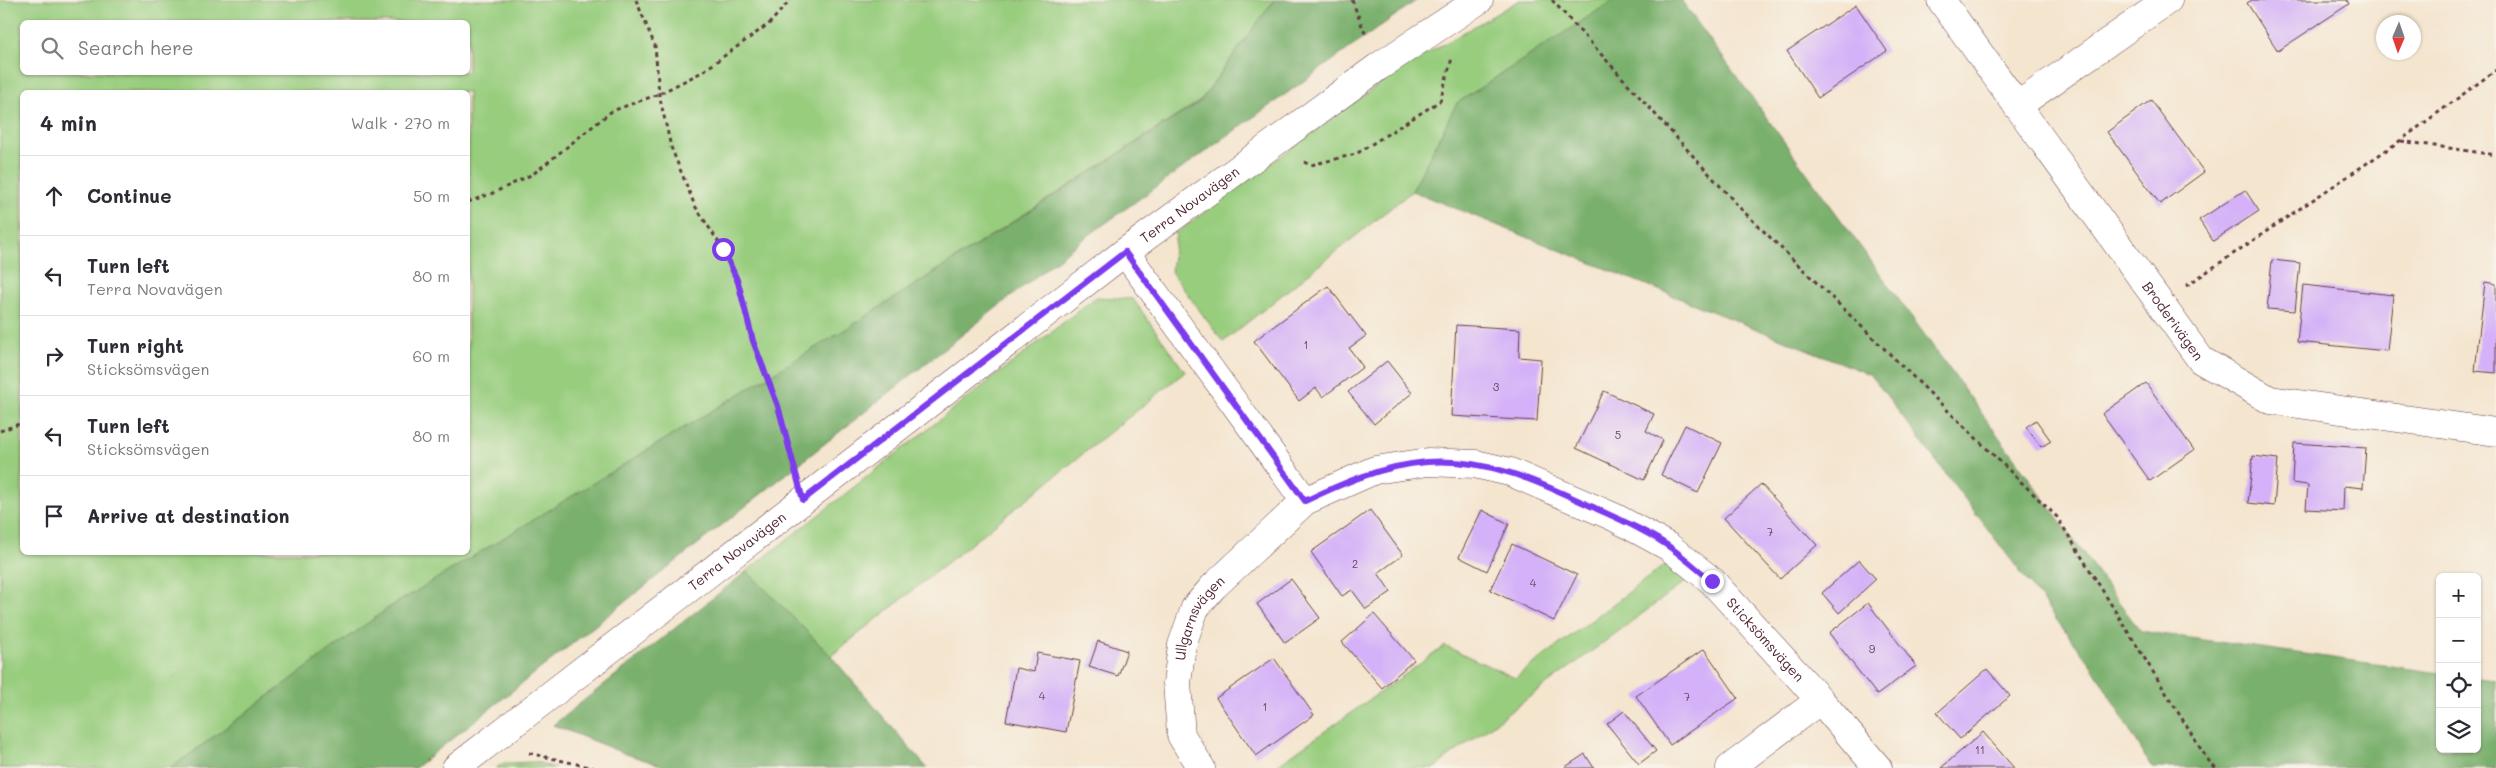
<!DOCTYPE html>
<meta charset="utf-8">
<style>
body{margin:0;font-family:Mali,sans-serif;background:#f7f7f7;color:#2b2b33}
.controls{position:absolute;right:15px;bottom:15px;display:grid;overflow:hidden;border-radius:8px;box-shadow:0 1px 4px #0004}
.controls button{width:45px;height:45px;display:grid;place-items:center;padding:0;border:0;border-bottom:1px solid #e1e1e2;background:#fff;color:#2b2b33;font:25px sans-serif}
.compass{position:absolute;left:2376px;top:15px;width:45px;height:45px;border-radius:50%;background:#fff;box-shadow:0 1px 4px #0004;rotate:182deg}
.stop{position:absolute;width:15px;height:15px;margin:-11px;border:4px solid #7c3aed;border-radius:50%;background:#fff}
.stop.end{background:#7c3aed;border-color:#fff;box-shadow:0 1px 5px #0008}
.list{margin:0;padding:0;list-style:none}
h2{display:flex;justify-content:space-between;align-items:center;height:65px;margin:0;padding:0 20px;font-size:21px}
h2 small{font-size:16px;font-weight:400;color:#7c7c81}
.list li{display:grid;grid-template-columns:32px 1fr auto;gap:15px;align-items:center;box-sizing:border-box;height:80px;padding:0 20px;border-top:1px solid #e1e1e2}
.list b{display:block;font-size:19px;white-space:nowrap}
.list p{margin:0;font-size:16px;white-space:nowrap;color:#7c7c81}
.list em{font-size:16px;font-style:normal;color:#7c7c81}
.icon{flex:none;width:28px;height:28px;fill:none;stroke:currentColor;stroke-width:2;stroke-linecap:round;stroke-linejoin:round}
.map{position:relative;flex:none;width:2496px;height:768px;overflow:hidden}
.search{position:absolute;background:#fff;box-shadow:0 1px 4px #0004;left:20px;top:20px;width:450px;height:55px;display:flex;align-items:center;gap:12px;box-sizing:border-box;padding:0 18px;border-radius:8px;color:#7c7c81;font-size:19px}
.panel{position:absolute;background:#fff;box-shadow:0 1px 4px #0004;left:20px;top:90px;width:450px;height:465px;border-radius:8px}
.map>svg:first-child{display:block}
</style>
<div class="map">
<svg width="2496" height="768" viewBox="0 0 2496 768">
<rect width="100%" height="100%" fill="#f7f3e8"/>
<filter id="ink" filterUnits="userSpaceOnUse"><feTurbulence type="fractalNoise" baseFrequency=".02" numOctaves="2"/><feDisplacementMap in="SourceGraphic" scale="10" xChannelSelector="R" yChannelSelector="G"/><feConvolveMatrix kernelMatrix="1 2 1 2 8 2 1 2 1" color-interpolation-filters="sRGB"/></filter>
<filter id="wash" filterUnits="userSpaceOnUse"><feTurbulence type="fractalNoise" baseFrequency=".0096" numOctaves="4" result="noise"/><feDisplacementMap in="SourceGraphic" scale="20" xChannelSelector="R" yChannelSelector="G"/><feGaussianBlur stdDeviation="1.12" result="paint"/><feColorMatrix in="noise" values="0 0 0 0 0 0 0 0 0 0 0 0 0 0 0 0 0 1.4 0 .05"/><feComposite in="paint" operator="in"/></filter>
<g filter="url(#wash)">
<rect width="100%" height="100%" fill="#f4e5cf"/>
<!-- green -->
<path fill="#98cd7e" stroke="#717654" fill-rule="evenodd" d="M 0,0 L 1274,0 L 1200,101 L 851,326 L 387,609 L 171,768 L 0,768 ZM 22,22 L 468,22 L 468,72 L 22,72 ZM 22,92 L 468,92 L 468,552 L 22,552 Z
M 1520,0 L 1614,0 L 1457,103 L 1412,191 L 1223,342 L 1171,272 L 1176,233 L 1400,69 Z
M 1096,297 L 1133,299 L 1185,372 L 831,656 L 747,571 Z
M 1666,564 L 1689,579 L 1434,768 L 1273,768 L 1445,646 L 1515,678 Z
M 536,762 L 555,768 L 496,768 L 504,763 Z"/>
<!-- forest -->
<path fill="#7ab06d" stroke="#62684c" d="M 1274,0 L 1417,0 L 1082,240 L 415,768 L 171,768 L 387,609 L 851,326 L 1200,102 Z
M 1614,0 L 1681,0 L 2140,631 L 2440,673 L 2440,749 L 2477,749 L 2477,678 L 2496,680 L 2496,768 L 2152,768 L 2093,668 L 1871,375 L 1412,191 L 1457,103 Z
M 747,571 L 831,656 L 927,768 L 670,768 L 626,754 L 553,725 Z"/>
<g id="blocks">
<!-- building -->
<path fill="#d4b1f8" d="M 2252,0 L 2347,0 L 2349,4 L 2278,51 L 2247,3 Z
M 1856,5 L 1887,51 L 1818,98 L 1787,51 Z
M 2151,100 L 2204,172 L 2160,204 L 2107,132 Z
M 2245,190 L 2259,211 L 2213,241 L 2199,220 Z
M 2272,260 L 2300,263 L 2295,311 L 2267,309 Z
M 2485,282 L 2496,284 L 2496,373 L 2475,371 Z
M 2303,285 L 2393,295 L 2387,351 L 2297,342 Z
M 1328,286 L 1366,336 L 1349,348 L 1363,367 L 1323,397 L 1316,388 L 1299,401 L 1254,341 Z
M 1456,325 L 1520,329 L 1519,357 L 1541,359 L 1537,421 L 1451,416 Z
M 1387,361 L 1412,393 L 1374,424 L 1348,392 Z
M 2146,383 L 2194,450 L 2150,481 L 2102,414 Z
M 1604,391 L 1654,414 L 1646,431 L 1663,440 L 1644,480 L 1576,448 Z
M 2036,420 L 2051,441 L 2041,447 L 2026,427 Z
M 1685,425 L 1722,443 L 1698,493 L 1661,475 Z
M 2294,443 L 2366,448 L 2363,488 L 2344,486 L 2343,511 L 2306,509 L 2308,485 L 2292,483 Z
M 2253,456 L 2278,459 L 2274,506 L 2248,503 Z
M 1761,484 L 1817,545 L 1780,579 L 1724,518 Z
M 1370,510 L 1403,555 L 1378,573 L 1391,592 L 1366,609 L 1352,590 L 1342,596 L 1311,552 Z
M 1482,510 L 1509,524 L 1487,571 L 1459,557 Z
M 1512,544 L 1577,575 L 1554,621 L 1490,590 Z
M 1859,560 L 1876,579 L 1839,613 L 1822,593 Z
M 1291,579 L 1320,618 L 1285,643 L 1257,604 Z
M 1868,603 L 1916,666 L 1877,695 L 1829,633 Z
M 1374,614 L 1414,660 L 1382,688 L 1342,642 Z
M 1098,641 L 1127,651 L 1118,676 L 1089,667 Z
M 1704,649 L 1738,698 L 1670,745 L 1636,696 Z
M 1037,653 L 1080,661 L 1066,732 L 1006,721 L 1016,668 L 1034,672 Z
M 1274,658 L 1314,715 L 1256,756 L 1216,698 Z
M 1987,669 L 2010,696 L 1960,739 L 1937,713 Z
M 1624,711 L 1656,751 L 1639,764 L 1607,724 Z
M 1983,732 L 2014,768 L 1941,768 Z
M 1585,754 L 1594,768 L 1564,768 Z"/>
</g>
</g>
<g filter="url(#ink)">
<use href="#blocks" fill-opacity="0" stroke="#643d44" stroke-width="1"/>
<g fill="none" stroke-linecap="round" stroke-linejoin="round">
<defs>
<g id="minor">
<path id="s1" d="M 1941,0 L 2201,360 L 2270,400 L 2496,432"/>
<path d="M 2017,106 L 2168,0"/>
<path d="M 1125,252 L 1305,501"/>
<path id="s2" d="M 456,768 L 1125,252 L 1378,67 L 1479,0"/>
<path id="s3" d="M 1201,768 L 1181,735 L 1177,683 L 1182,645 L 1195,608 L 1213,587 L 1305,501 L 1375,470 L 1428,462 L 1475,464 L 1510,472 L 1614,517 L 1669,547 L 1712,581 L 1820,700 L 1878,768"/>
<path d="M 1730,768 L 1820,700"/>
</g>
</defs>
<!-- minor casing -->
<use href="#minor" stroke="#643d44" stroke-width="29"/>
<!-- path -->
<path stroke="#643d44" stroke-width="3" stroke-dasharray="4 4" stroke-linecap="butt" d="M 636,0 L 655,46 L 659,94 L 671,147 L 695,206 L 723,249 L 738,282 L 753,341 L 778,406 L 794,466
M 1352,0 L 1366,36
M 1552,0 L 1741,209 L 2057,517 L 2207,759 L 2216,768
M 2401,141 L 2496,155
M 1304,162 L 1311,165 L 1356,154 L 1440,101 L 1452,58
M 468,202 L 493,193 L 533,174 L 612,111 L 659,94 L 702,72 L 770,23 L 790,0
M 2186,286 L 2401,140 L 2496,70
M 0,431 L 22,423
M 529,753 L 594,768"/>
<!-- minor -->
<use href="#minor" stroke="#fff" stroke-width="28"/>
</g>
</g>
<g fill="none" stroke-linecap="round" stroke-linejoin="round" filter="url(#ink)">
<!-- route -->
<path stroke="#7c3aed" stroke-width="6" d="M 723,249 L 738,282 L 753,341 L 778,406 L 803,500 L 1125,252 L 1305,501 C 1345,482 1382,466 1427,462 C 1488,457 1543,484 1597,509 C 1621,520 1649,532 1671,548 C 1685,558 1698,570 1712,581"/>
</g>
<g text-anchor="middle" stroke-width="4" stroke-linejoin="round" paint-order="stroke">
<!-- number labels -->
<g font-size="11" fill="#6c445e">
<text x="1306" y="349">1</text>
<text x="1496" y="391">3</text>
<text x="1618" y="439">5</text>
<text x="1770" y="536">7</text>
<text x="1355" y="568">2</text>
<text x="1533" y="587">4</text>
<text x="1872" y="653">9</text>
<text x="1042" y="700">4</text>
<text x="1687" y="701">7</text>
<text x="1265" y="711">1</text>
<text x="1980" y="754">11</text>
</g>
<!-- street labels -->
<g font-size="14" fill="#4a1f2b" stroke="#f7f3e8">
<text dy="5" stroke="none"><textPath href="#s2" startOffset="925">Terra Novavägen</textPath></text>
<text dy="5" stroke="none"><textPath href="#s1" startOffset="396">Broderivägen</textPath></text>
<text dy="5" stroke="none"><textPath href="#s2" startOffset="355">Terra Novavägen</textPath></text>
<text dy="5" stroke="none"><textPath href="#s3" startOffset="161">Ullgarnsvägen</textPath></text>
<text dy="5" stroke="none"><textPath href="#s3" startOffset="845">Sticksömsvägen</textPath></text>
</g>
</g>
</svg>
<div class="controls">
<button>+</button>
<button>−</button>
<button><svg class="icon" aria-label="locate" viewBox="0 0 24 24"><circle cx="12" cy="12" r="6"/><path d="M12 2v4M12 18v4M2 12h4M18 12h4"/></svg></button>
<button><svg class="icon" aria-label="layers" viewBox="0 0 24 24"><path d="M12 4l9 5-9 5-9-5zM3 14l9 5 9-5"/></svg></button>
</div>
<svg class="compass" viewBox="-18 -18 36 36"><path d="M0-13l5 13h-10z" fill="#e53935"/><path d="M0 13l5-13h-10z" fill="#7c7c81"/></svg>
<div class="stop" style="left:723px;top:249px"></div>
<div class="stop end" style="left:1712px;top:581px"></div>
<div class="search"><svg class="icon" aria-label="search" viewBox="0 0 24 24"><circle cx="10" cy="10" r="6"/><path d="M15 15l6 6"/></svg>Search here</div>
<section class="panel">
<h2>4 min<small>Walk · 270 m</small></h2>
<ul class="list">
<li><svg class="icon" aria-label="ahead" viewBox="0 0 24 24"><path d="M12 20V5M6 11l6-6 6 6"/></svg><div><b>Continue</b></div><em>50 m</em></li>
<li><svg class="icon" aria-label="left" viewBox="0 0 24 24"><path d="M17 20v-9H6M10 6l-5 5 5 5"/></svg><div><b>Turn left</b><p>Terra Novavägen</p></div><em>80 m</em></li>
<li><svg class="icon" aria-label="right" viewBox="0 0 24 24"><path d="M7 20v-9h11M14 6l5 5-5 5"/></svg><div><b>Turn right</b><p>Sticksömsvägen</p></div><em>60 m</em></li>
<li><svg class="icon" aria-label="left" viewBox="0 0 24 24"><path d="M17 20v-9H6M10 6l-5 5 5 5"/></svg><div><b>Turn left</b><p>Sticksömsvägen</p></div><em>80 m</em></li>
<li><svg class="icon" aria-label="arrive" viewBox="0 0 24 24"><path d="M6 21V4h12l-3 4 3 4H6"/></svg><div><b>Arrive at destination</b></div></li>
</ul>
</section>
</div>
